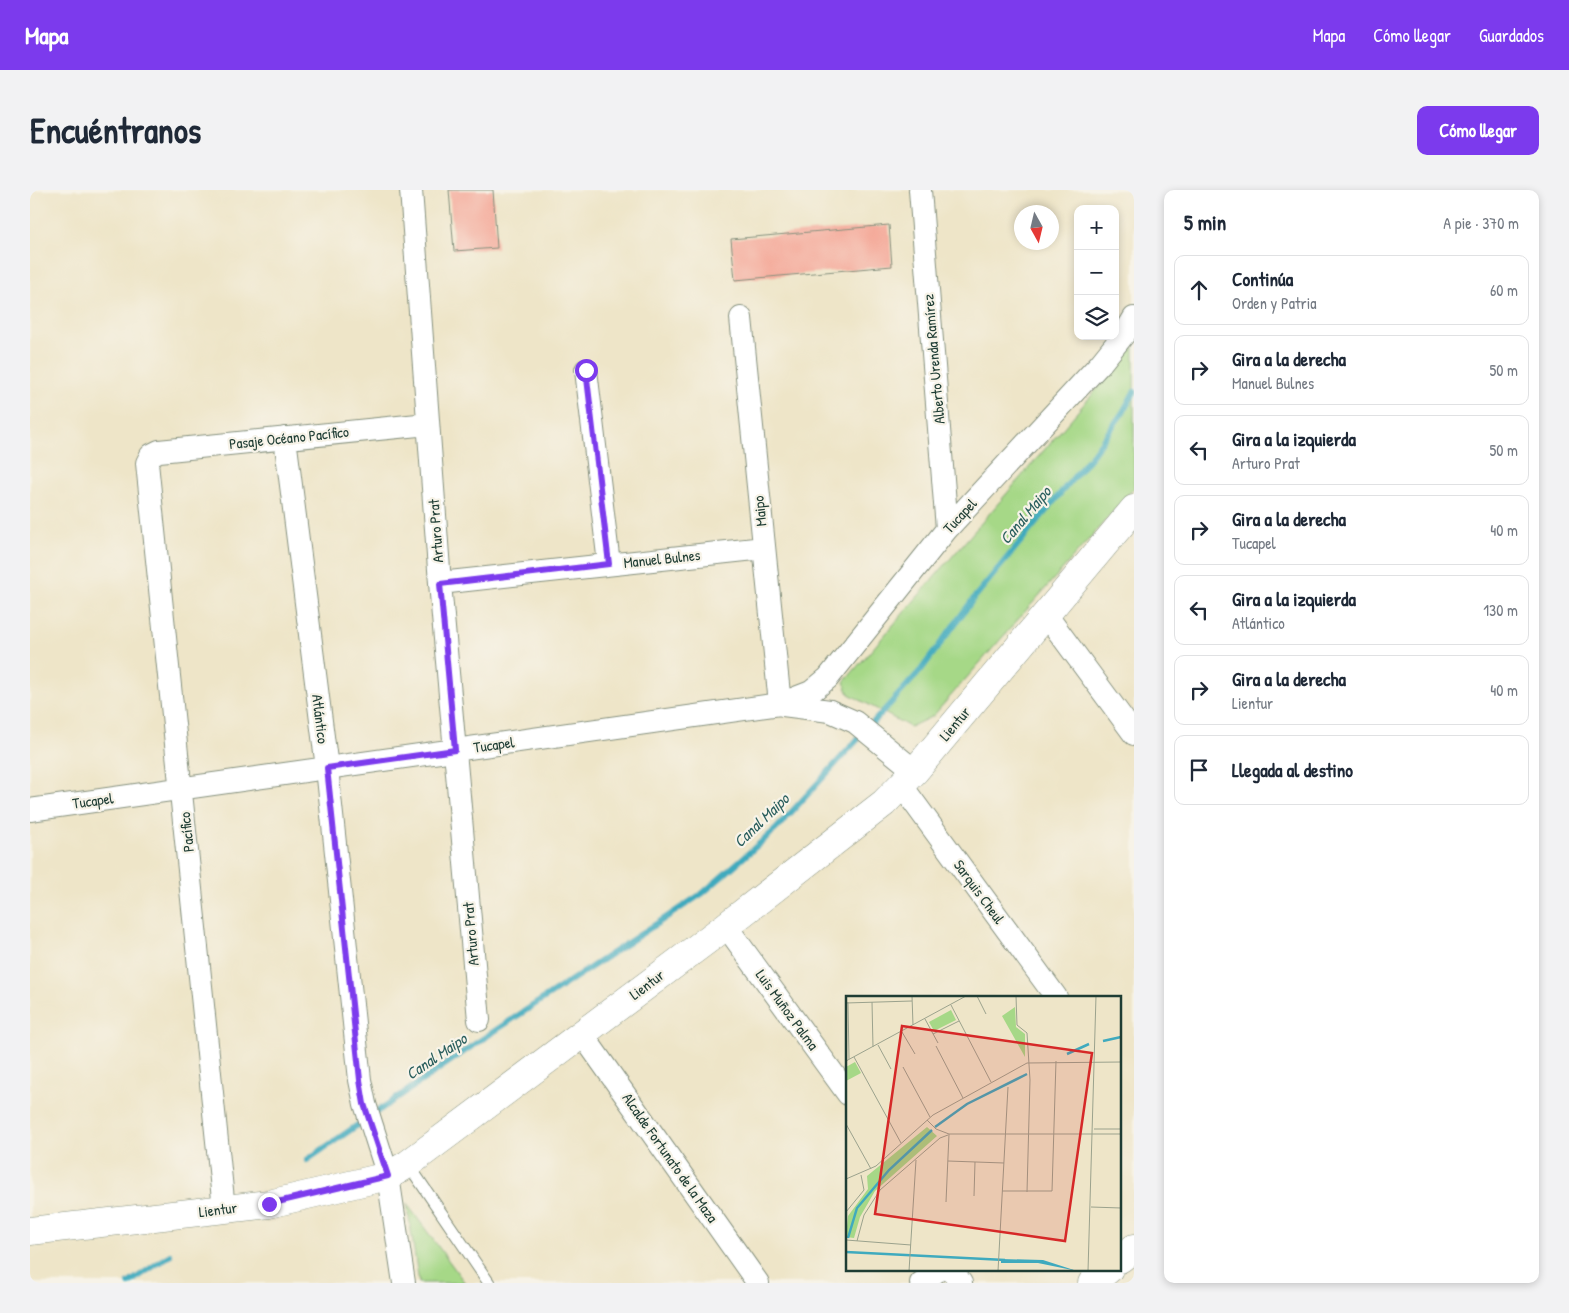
<!DOCTYPE html>
<html lang="es">
<meta charset="utf-8">
<style>
body{margin:0;font-family:"Patrick Hand",sans-serif;background:#f2f2f3;color:#1f2937}
.controls{position:absolute;right:15px;top:15px;display:grid;overflow:hidden;border-radius:10px;box-shadow:0 2px 8px #0003}
.controls button{width:45px;height:45px;display:grid;place-items:center;padding:0;border:0;border-bottom:1px solid #e0e1e3;background:#fff;color:#1f2937;font:25px sans-serif}
.compass{position:absolute;left:984px;top:15px;width:45px;height:45px;border-radius:50%;background:#fff;box-shadow:0 2px 8px #0003;rotate:172deg}
.stop{position:absolute;width:15px;height:15px;margin:-11px;border:4px solid #7c3aed;border-radius:50%;background:#fff}
.stop.end{background:#7c3aed;border-color:#fff;box-shadow:0 1px 5px #0008}
.list{margin:0;padding:0;list-style:none}
h2{display:flex;justify-content:space-between;align-items:center;height:65px;margin:0;padding:0 20px;font-size:21px}
h2 small{font-size:16px;font-weight:400;color:#747a83}
.list li{display:grid;grid-template-columns:32px 1fr auto;gap:15px;align-items:center;box-sizing:border-box;height:70px;margin:0 10px 10px;padding:0 10px;border:1px solid #e0e1e3;border-radius:10px}
.list b{display:block;font-size:19px;white-space:nowrap}
.list p{margin:0;font-size:16px;white-space:nowrap;color:#747a83}
.list em{font-size:16px;font-style:normal;color:#747a83}
.icon{flex:none;width:28px;height:28px;fill:none;stroke:currentColor;stroke-width:2;stroke-linecap:round;stroke-linejoin:round}
.map{position:relative;flex:none;width:1104px;height:1093px;overflow:hidden;border-radius:10px}
header{display:flex;align-items:center;gap:30px;box-sizing:border-box;height:70px;padding:0 25px;background:#7c3aed;color:#fff}
header strong{font-size:24px}
nav{display:flex;gap:28px;margin-inline-start:auto;font-size:18px}
.intro{display:flex;align-items:center;justify-content:space-between;box-sizing:border-box;height:120px;padding:0 30px}
h1{margin:0;font-size:35px}
.button{padding:12px 22px;border-radius:10px;background:#7c3aed;color:#fff;font-size:18px;font-weight:700}
main{display:flex;gap:30px;padding:0 30px}
aside{flex:1;background:#fff;border-radius:10px;box-shadow:0 2px 8px #0003}
.map>svg:first-child{display:block}
</style>
<header>
<strong>Mapa</strong>
<nav><a>Mapa</a><a>Cómo llegar</a><a>Guardados</a></nav>
</header>
<div class="intro"><h1>Encuéntranos</h1><a class="button">Cómo llegar</a></div>
<main>
<div class="map">
<svg width="1104" height="1093" viewBox="0 0 1104 1093">
<rect width="100%" height="100%" fill="#f7f3e8"/>
<filter id="ink" filterUnits="userSpaceOnUse"><feTurbulence type="fractalNoise" baseFrequency=".02" numOctaves="2"/><feDisplacementMap in="SourceGraphic" scale="10" xChannelSelector="R" yChannelSelector="G"/><feConvolveMatrix kernelMatrix="1 2 1 2 8 2 1 2 1" color-interpolation-filters="sRGB"/></filter>
<filter id="wash" filterUnits="userSpaceOnUse"><feTurbulence type="fractalNoise" baseFrequency=".0096" numOctaves="4" result="noise"/><feDisplacementMap in="SourceGraphic" scale="20" xChannelSelector="R" yChannelSelector="G"/><feGaussianBlur stdDeviation="1.12" result="paint"/><feColorMatrix in="noise" values="0 0 0 0 0 0 0 0 0 0 0 0 0 0 0 0 0 1.4 0 .05"/><feComposite in="paint" operator="in"/></filter>
<g filter="url(#wash)">
<rect width="100%" height="100%" fill="#eee5c8"/>
<!-- green -->
<path fill="#a6d887" stroke="#628a5e" d="M 1104,156 L 1104,298 L 903,526 L 880,537 L 819,504 L 814,492 Z
M 377,1014 L 435,1093 L 389,1093 Z"/>
<g fill="none" stroke-linecap="round" stroke-linejoin="round">
<!-- stream -->
<path stroke="#3faabe" stroke-width="6" d="M 277,970 L 448,852 L 673,703 L 746,639 L 891,480 L 944,408 L 1063,264 L 1093,222 L 1104,202
M 99,1093 L 140,1065"/>
</g>
<g id="blocks">
<!-- building -->
<path fill="#f4a797" d="M 419,0 L 463,0 L 467,58 L 424,61 Z
M 859,35 L 862,76 L 705,90 L 701,49 Z"/>
</g>
</g>
<g filter="url(#ink)">
<use href="#blocks" fill-opacity="0" stroke="#86917e" stroke-width="1"/>
<g fill="none" stroke-linecap="round" stroke-linejoin="round">
<defs>
<path id="lane" d="M 378,974 L 459,1093"/>
<path id="street" d="M 381,0 L 410,393 L 449,830
M 890,0 L 917,339
M 711,128 L 750,514
M 556,180 L 579,374
M 255,248 L 297,578 L 330,890 L 335,914 L 358,986 L 374,1093
M 410,393 L 734,358
M 1017,426 L 1104,544
M 753,515 L 800,521 L 825,532 L 885,581
M 872,596 L 1026,807
M 0,620 L 750,514 L 781,502 L 798,488 L 917,339 L 1070,174 L 1095,143 L 1104,128
M 696,736 L 818,904
M 552,844 L 728,1093
M 194,1019 L 117,273 L 121,265 L 129,261 L 398,234
M 921,1079 L 931,1093
M 891,1093 L 910,1079"/>
<path id="secondary" d="M 0,1041 L 239,1014 L 358,986 L 378,974 L 696,736 L 854,613 L 885,581 L 1104,319
M 1090,1069 L 1104,1058
M 1062,1093 L 1079,1079"/>
</defs>
<!-- lane casing -->
<use href="#lane" stroke="#86917e" stroke-width="13"/>
<!-- street casing -->
<use href="#street" stroke="#86917e" stroke-width="24"/>
<!-- secondary casing -->
<use href="#secondary" stroke="#86917e" stroke-width="29"/>
<!-- lane -->
<use href="#lane" stroke="#fff" stroke-width="11"/>
<!-- street -->
<use href="#street" stroke="#fff" stroke-width="22"/>
<!-- secondary -->
<use href="#secondary" stroke="#fff" stroke-width="28"/>
</g>
</g>
<g fill="none" stroke-linecap="round" stroke-linejoin="round" filter="url(#ink)">
<!-- route -->
<path stroke="#7c3aed" stroke-width="6" d="M 239,1014 L 358,986 L 334,914 L 330,890 L 297,578 L 425,560 L 410,394 L 579,374 L 556,180"/>
</g>
<g text-anchor="middle" stroke-width="4.5" stroke-linejoin="round" paint-order="stroke">
<!-- street labels -->
<g font-size="15" fill="#1f3d34" stroke="#f7f3e8">
<text transform="translate(904 169) rotate(-95)" y="5">Alberto Urenda Ramírez</text>
<text transform="translate(259 248) rotate(-6)" y="5">Pasaje Océano Pacífico</text>
<text transform="translate(730 321) rotate(-96)" y="5">Maipo</text>
<text transform="translate(930 326) rotate(-47)" y="5">Tucapel</text>
<text transform="translate(406 341) rotate(-94)" y="5">Arturo Prat</text>
<text transform="translate(632 369) rotate(-6)" y="5">Manuel Bulnes</text>
<text transform="translate(290 529) rotate(83)" y="5">Atlántico</text>
<text transform="translate(925 534) rotate(-50)" y="5">Lientur</text>
<text transform="translate(464 555) rotate(-8)" y="5">Tucapel</text>
<text transform="translate(63 611) rotate(-8)" y="5">Tucapel</text>
<text transform="translate(157 642) rotate(-96)" y="5">Pacífico</text>
<text transform="translate(949 702) rotate(54)" y="5">Sarquis Cheul</text>
<text transform="translate(441 744) rotate(-95)" y="5">Arturo Prat</text>
<text transform="translate(617 795) rotate(-37)" y="5">Lientur</text>
<text transform="translate(757 820) rotate(54)" y="5">Luis Muñoz Palma</text>
<text transform="translate(640 968) rotate(55)" y="5">Alcalde Fortunato de la Maza</text>
<text transform="translate(188 1020) rotate(-7)" y="5">Lientur</text>
</g>
<!-- water labels -->
<g font-size="16" font-style="italic" fill="#295e5d" stroke="#f7f3e8">
<text transform="translate(995 325) rotate(-50)" y="6">Canal Maipo</text>
<text transform="translate(731 630) rotate(-44)" y="6">Canal Maipo</text>
<text transform="translate(406 866) rotate(-34)" y="6">Canal Maipo</text>
</g>
</g>
<!-- overview -->
<g transform="translate(816 806)">
<rect width="275" height="275" fill="#eee5c8"/>
<path d="M 169,11 L 170,31 L 179,38 L 179,61 L 156,20 ZM 105,14 L 110,24 L 88,35 L 83,26 ZM 9,66 L 15,77 L 0,85 L 0,71 ZM 81,131 L 91,140 L 29,195 L 14,221 L 8,242 L 0,241 L 2,220 L 22,193 L 21,180 Z" fill="#a6d887"/>
<path d="M 155,263 L 197,264 L 231,275 L 192,267 L 155,267 Z" fill="#3faabe"/>
<path fill="none" stroke="#3faabe" stroke-width="2.5" d="M 257,45 L 275,41M 221,58 L 243,48M 89,131 L 121,108 L 181,78M 2,242 L 11,212 L 43,174 L 86,134M 0,256 L 159,264"/>
<path fill="none" stroke="#9ba28d" stroke-width="1" d="M 66,0 L 67,29M 131,0 L 140,18M 170,0 L 171,29 L 181,37 L 184,84 L 181,196M 2,6 L 3,63M 26,6 L 27,51M 0,7 L 66,5M 105,9 L 145,86M 79,23 L 92,47M 56,36 L 69,58M 87,38 L 113,25M 32,49 L 45,73M 90,50 L 117,102M 8,61 L 55,147M 0,65 L 120,0M 57,71 L 84,121M 81,124 L 90,133 L 103,138 L 248,138M 0,128 L 25,173M 248,133 L 275,133M 248,138 L 275,138M 102,165 L 158,167M 0,183 L 30,170 L 87,119 L 181,67 L 275,66M 156,195 L 206,195 L 210,65M 128,200 L 129,166M 100,206 L 103,138M 245,211 L 275,212M 0,216 L 18,194 L 15,179M 0,244 L 65,249M 11,245 L 18,219 L 34,194 L 94,142 L 102,139M 63,275 L 70,164M 152,275 L 162,91M 242,275 L 250,0"/>
<path fill="#d62828" fill-opacity="0.15" stroke="#d62828" stroke-width="2.5" d="M 56,30 L 246,57 L 219,245 L 29,218 Z"/>
<rect width="275" height="275" fill="none" stroke="#1f3d34" stroke-width="2.5"/>
</g>
</svg>
<div class="controls">
<button>+</button>
<button>−</button>
<button><svg class="icon" aria-label="layers" viewBox="0 0 24 24"><path d="M12 4l9 5-9 5-9-5zM3 14l9 5 9-5"/></svg></button>
</div>
<svg class="compass" viewBox="-18 -18 36 36"><path d="M0-13l5 13h-10z" fill="#e53935"/><path d="M0 13l5-13h-10z" fill="#747a83"/></svg>
<div class="stop" style="left:556px;top:180px"></div>
<div class="stop end" style="left:239px;top:1014px"></div>
</div>
<aside>
<h2>5 min<small>A pie · 370 m</small></h2>
<ul class="list">
<li><svg class="icon" aria-label="ahead" viewBox="0 0 24 24"><path d="M12 20V5M6 11l6-6 6 6"/></svg><div><b>Continúa</b><p>Orden y Patria</p></div><em>60 m</em></li>
<li><svg class="icon" aria-label="right" viewBox="0 0 24 24"><path d="M7 20v-9h11M14 6l5 5-5 5"/></svg><div><b>Gira a la derecha</b><p>Manuel Bulnes</p></div><em>50 m</em></li>
<li><svg class="icon" aria-label="left" viewBox="0 0 24 24"><path d="M17 20v-9H6M10 6l-5 5 5 5"/></svg><div><b>Gira a la izquierda</b><p>Arturo Prat</p></div><em>50 m</em></li>
<li><svg class="icon" aria-label="right" viewBox="0 0 24 24"><path d="M7 20v-9h11M14 6l5 5-5 5"/></svg><div><b>Gira a la derecha</b><p>Tucapel</p></div><em>40 m</em></li>
<li><svg class="icon" aria-label="left" viewBox="0 0 24 24"><path d="M17 20v-9H6M10 6l-5 5 5 5"/></svg><div><b>Gira a la izquierda</b><p>Atlántico</p></div><em>130 m</em></li>
<li><svg class="icon" aria-label="right" viewBox="0 0 24 24"><path d="M7 20v-9h11M14 6l5 5-5 5"/></svg><div><b>Gira a la derecha</b><p>Lientur</p></div><em>40 m</em></li>
<li><svg class="icon" aria-label="arrive" viewBox="0 0 24 24"><path d="M6 21V4h12l-3 4 3 4H6"/></svg><div><b>Llegada al destino</b></div></li>
</ul>
</aside>
</main>
